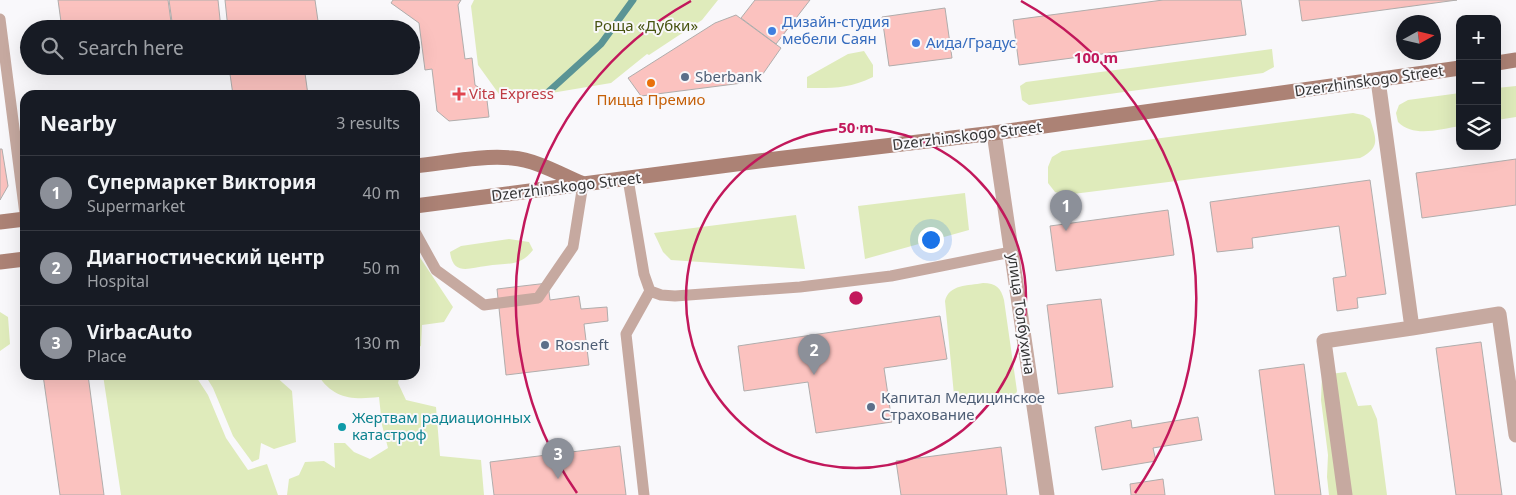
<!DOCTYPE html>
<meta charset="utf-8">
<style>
body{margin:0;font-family:"Noto Sans",sans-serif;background:#20242c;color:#f1f3f6}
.controls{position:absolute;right:15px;top:15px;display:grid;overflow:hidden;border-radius:10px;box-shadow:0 5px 20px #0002}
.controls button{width:45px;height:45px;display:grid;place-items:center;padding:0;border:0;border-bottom:1px solid #363941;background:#171b24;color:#f1f3f6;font:25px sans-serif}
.compass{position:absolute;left:1396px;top:15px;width:45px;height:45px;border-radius:50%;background:#171b24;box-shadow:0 5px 20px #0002;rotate:82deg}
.you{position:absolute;left:930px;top:239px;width:18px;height:18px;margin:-12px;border:4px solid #fff;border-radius:50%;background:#1a73e8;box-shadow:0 0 0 8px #1a73e833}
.badge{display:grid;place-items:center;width:32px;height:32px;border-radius:50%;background:#8c9099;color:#fff;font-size:16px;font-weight:700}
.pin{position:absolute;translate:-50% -41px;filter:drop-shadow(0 1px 2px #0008)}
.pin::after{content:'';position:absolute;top:26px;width:18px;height:15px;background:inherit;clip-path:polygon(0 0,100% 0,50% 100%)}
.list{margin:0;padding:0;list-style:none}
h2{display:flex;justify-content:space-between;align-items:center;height:65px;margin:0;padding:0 20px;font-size:21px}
h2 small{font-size:16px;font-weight:400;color:#9ea1a6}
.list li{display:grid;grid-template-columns:32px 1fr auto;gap:15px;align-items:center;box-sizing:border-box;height:75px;padding:0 20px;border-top:1px solid #363941}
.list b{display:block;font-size:19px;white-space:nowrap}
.list p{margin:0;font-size:16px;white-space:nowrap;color:#9ea1a6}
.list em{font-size:16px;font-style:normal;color:#9ea1a6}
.icon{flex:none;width:28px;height:28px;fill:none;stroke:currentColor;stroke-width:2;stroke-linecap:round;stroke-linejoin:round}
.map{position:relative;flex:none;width:1516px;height:495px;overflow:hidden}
.search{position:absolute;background:#171b24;box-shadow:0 5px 20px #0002;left:20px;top:20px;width:400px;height:55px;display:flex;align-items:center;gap:12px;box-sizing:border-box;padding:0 18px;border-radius:28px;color:#9ea1a6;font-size:19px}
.panel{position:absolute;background:#171b24;box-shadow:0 5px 20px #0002;left:20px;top:90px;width:400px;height:290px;border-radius:15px}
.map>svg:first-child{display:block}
</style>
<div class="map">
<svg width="1516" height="495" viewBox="0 0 1516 495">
<rect width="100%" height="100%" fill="#f9f8fb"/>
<!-- green -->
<path fill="#dfebbb" d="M 474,0 L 718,0 L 702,20 L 649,55 L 647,54 L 611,83 L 504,101 L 478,65 L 471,6 Z
M 1272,49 L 1274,67 L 1263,73 L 1029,105 L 1022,100 L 1020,86 L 1026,82 Z
M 864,51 L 873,65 L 873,77 C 848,89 834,88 807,88 L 807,77 L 848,54 Z
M 1516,86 L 1516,117 L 1497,120 L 1497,88 Z
M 1460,93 L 1460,126 C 1440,129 1414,138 1398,122 L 1396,113 L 1399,105 L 1408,100 Z
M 1353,113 L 1363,115 L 1370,119 C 1376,139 1381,147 1360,158 L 1065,195 L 1055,192 L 1048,183 L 1048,167 L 1052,157 L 1062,151 Z
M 965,193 L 969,230 L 865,259 L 858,206 Z
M 796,215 L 805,269 L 671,260 L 663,252 L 654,233 Z
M 509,239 L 529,242 L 533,250 C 519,268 506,262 486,266 C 469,268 453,276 450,252 L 461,246 Z
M 415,250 L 453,307 L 444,322 L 422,325 L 421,346 L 415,348 Z
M 983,283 C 996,283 1001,288 1004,300 L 1017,391 L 1014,399 L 1009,403 L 970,405 L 957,401 L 954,395 L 945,301 C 949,284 968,286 983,283 Z
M 0,312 L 8,317 L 10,344 L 0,351 Z
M 1346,372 L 1358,406 L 1371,405 L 1377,419 L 1387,495 L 1329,495 L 1327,477 L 1328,455 L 1321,400 L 1322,375 Z
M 103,375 L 195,375 L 208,395 L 226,438 L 248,470 L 267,464 L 278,495 L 121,495 Z
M 205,375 L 274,375 L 292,391 L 296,442 L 274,449 L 261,443 L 259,459 L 252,462 L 233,436 L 213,388 Z
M 318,375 L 400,375 L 398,383 L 406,400 L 436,407 L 440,456 L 481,460 L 484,495 L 287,495 L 289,479 L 299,475 L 305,462 L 324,461 L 335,468 L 334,443 L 345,443 L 354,452 L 370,459 L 388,448 L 382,425 L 379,397 C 353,400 333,399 318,375 Z"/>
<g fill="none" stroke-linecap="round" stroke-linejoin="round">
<!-- stream -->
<path stroke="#5a9495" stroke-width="7" d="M 546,94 L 601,44 L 633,0"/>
</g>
<!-- building -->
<path fill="#fbc2bf" stroke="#b0adac" d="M 58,0 L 168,0 L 172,29 L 62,29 Z
M 169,0 L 218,0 L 221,29 L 173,29 Z
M 225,0 L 315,0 L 318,21 L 262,29 L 228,29 Z
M 393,0 L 461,0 L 458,5 L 465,59 L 472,58 L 475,85 L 486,92 L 489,117 L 449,121 L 437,111 L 432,69 L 425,70 L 419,23 L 391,3 Z
M 755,0 L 810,0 L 776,44 L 741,18 Z
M 1163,0 L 1241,0 L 1246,35 L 1019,65 L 1013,20 Z
M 1299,0 L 1457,0 L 1302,21 Z
M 945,8 L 952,58 L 889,66 L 882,17 Z
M 736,15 L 781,48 L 758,81 L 641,96 L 628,78 L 715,23 Z
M 285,66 L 304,66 L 308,95 L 233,95 L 230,74 Z
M 0,149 L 2,149 L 8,186 L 0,200 Z
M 1516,159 L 1516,205 L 1422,218 L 1416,173 Z
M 1370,180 L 1386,294 L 1357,298 L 1358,308 L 1337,311 L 1333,278 L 1346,276 L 1339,226 L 1252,238 L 1253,248 L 1217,252 L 1210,202 Z
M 1168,210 L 1174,255 L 1056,271 L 1050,226 Z
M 548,283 L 550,300 L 579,296 L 581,309 L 607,307 L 608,321 L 584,324 L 589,365 L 506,375 L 497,289 Z
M 1101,299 L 1113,387 L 1058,394 L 1047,305 Z
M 940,316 L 947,359 L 884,368 L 892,422 L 816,433 L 808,382 L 744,391 L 738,346 Z
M 1481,342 L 1502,495 L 1456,495 L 1436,348 Z
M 1304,364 L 1321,495 L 1275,495 L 1259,370 Z
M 43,375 L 88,375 L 104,495 L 60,495 Z
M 1198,417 L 1202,440 L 1153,448 L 1156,461 L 1102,470 L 1095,427 L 1131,420 L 1132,428 Z
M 620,446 L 626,495 L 494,495 L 490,462 Z
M 1001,447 L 1007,495 L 901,495 L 896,461 Z
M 1163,479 L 1165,495 L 1131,495 L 1130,484 Z"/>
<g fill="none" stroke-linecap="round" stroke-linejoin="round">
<!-- lane -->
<path stroke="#c6a9a0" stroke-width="11" d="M 0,19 L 25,214
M 628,179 L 644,274 L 650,291 L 661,295 L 675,296 L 800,287 L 891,276 L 1011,252
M 415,232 L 436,270 L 484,305 L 538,298 L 573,247 L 583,184
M 644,495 L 626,334 L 650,291"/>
<!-- street -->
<path stroke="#c6a9a0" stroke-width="15" d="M 1378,80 L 1412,328 L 1499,314 L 1516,435
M 994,133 L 1047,495
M 1345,495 L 1324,341 L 1412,328"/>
<!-- secondary -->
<path stroke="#ac8275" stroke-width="15" d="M 1497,63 L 1516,60
M 415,166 C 446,163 480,155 512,158 C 536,160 560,174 581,183
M 415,206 L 759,161 L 994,133 L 1460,68
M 0,222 L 25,219
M 0,262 L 25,259"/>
</g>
<!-- distance rings -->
<g fill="none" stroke="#c2185b" stroke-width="2.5">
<circle cx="856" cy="298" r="170"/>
<path d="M577 493A340 340 0 0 1 691 1M1021 1A340 340 0 0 1 1135 493"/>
</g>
<!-- markers -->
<g fill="#3f7fe0" stroke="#f9f8fb" stroke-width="2">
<circle cx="772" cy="31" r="5"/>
<circle cx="916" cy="43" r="5"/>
</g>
<g fill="#5c6f8a" stroke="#f9f8fb" stroke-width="2">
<circle cx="685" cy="77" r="5"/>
<circle cx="545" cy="345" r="5"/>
<circle cx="871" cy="407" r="5"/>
</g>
<circle fill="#e8710a" stroke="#f9f8fb" stroke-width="2" cx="651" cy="83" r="5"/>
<path fill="#e0444e" stroke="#f9f8fb" stroke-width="2" d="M456.5 86.5h5v5h5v5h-5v5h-5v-5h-5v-5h5z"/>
<circle fill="#0f9aa8" stroke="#f9f8fb" stroke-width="2" cx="342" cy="427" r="5"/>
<g text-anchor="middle" stroke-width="4" stroke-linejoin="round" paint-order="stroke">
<!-- shop labels -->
<g font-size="15" fill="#366cbe" stroke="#f9f8fb" text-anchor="start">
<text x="782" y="27">Дизайн-студия<tspan x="782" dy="17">мебели Саян</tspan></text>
<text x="926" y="48">Аида/Градус</text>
</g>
<!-- park labels -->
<g font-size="15" fill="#485411" stroke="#f9f8fb">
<text x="646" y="31">Роща «Дубки»</text>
</g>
<!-- service labels -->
<g font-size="15" fill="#4e5e75" stroke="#f9f8fb" text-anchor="start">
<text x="695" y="82">Sberbank</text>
<text x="555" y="350">Rosneft</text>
<text x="881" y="403">Капитал Медицинское<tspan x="881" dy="17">Страхование</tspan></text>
</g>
<!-- street labels -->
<g font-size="15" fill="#343435" stroke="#f9f8fb">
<text transform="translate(1369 81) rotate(-8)" y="5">Dzerzhinskogo Street</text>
<text transform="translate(967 136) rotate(-7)" y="5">Dzerzhinskogo Street</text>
<text transform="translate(566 187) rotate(-7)" y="5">Dzerzhinskogo Street</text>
<text transform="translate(1021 314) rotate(82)" y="5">улица Толбухина</text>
</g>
<!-- health labels -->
<g font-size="15" fill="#be3a42" stroke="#f9f8fb" text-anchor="start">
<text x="469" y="99">Vita Express</text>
</g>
<!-- food labels -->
<g font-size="15" fill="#c56008" stroke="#f9f8fb">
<text x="651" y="105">Пицца Премио</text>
</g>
<!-- culture labels -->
<g font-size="15" fill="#0d838f" stroke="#f9f8fb" text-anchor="start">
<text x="352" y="423">Жертвам радиационных<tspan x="352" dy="17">катастроф</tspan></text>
</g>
</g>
<circle cx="856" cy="298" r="8" fill="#c2185b" stroke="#f9f8fb" stroke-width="2.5"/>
<g font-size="15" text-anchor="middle" font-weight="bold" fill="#c2185b" stroke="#f9f8fb" stroke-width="4" stroke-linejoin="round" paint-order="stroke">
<text x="1096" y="63">100 m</text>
<text x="856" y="133">50 m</text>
</g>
</svg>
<div class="controls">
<button>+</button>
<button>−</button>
<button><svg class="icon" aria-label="layers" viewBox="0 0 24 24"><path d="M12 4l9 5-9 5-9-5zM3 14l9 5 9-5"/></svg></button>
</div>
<svg class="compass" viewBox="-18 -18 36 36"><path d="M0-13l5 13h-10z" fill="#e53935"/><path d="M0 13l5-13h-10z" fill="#9ea1a6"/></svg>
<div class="you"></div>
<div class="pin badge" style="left:1066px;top:231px">1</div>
<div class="pin badge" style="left:814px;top:375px">2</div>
<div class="pin badge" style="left:558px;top:479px">3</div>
<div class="search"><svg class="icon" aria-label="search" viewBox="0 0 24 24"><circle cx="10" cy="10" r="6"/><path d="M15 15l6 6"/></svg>Search here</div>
<section class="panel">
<h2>Nearby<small>3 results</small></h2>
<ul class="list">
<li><span class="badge">1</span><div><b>Супермаркет Виктория</b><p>Supermarket</p></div><em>40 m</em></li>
<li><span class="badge">2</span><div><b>Диагностический центр</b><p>Hospital</p></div><em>50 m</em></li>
<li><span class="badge">3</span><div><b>VirbacAuto</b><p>Place</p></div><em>130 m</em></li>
</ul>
</section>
</div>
